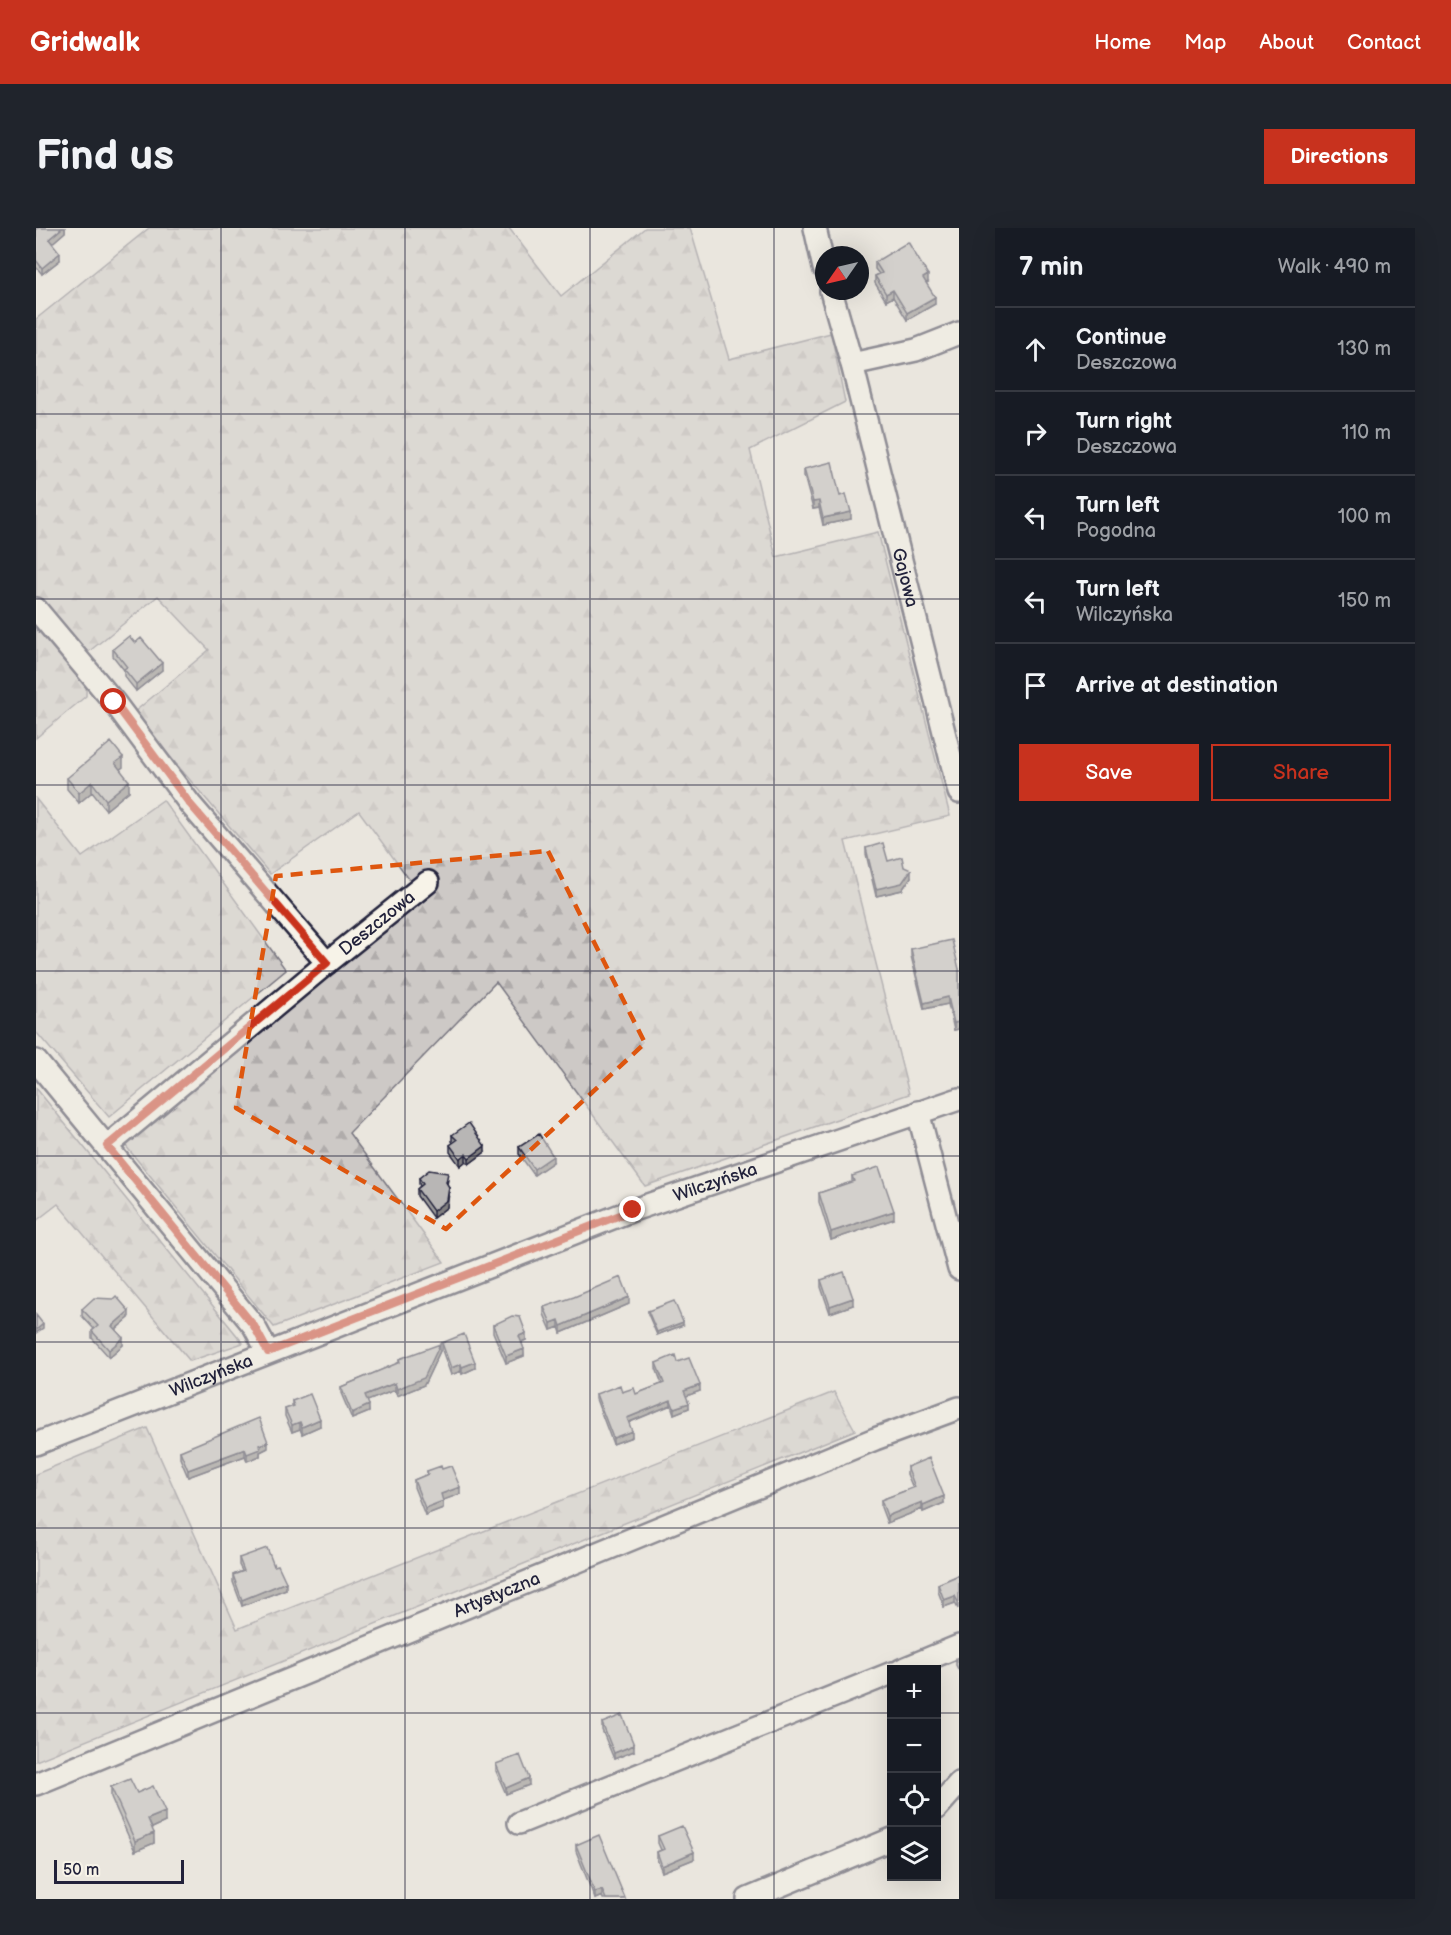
<!DOCTYPE html>
<meta charset="utf-8">
<style>
body{margin:0;font-family:"Balsamiq Sans",sans-serif;background:#20242c;color:#f1f3f6}
.controls{position:absolute;right:18px;bottom:18px;display:grid;overflow:hidden;border-radius:0px;box-shadow:0 6px 24px #0002}
.controls button{width:54px;height:54px;display:grid;place-items:center;padding:0;border:0;border-bottom:2px solid #363941;background:#171b24;color:#f1f3f6;font:30px sans-serif}
.compass{position:absolute;left:779px;top:18px;width:54px;height:54px;border-radius:50%;background:#171b24;box-shadow:0 6px 24px #0002;rotate:236deg}
.scale{position:absolute;left:18px;bottom:15px;width:130px;box-sizing:border-box;padding-left:6px;border:3px solid #22223b;border-top:0;font-size:16px;line-height:21px;white-space:nowrap;color:#22223b;-webkit-text-stroke:4px #f7f3e8;paint-order:stroke}
.stop{position:absolute;width:18px;height:18px;margin:-14px;border:4px solid #c8321e;border-radius:50%;background:#fff}
.stop.end{background:#c8321e;border-color:#fff;box-shadow:0 2px 6px #0008}
.list{margin:0;padding:0;list-style:none}
h2{display:flex;justify-content:space-between;align-items:center;height:78px;margin:0;padding:0 24px;font-size:26px}
h2 small{font-size:20px;font-weight:400;color:#9ea1a6}
.list li{display:grid;grid-template-columns:39px 1fr auto;gap:18px;align-items:center;box-sizing:border-box;height:84px;padding:0 24px;border-top:2px solid #363941}
.list b{display:block;font-size:22px;white-space:nowrap}
.list p{margin:0;font-size:20px;white-space:nowrap;color:#9ea1a6}
.list em{font-size:20px;font-style:normal;color:#9ea1a6}
.actions{display:flex;gap:12px;padding:18px 24px}
.actions a{flex:1;padding:14px 0;border:2px solid #c8321e;border-radius:0px;text-align:center;font-size:21px;color:#c8321e}
.actions .main{background:#c8321e;color:#fff}
.icon{flex:none;width:33px;height:33px;fill:none;stroke:currentColor;stroke-width:2;stroke-linecap:round;stroke-linejoin:round}
.map{position:relative;flex:none;width:923px;height:1671px;overflow:hidden;border-radius:0px}
header{display:flex;align-items:center;gap:36px;box-sizing:border-box;height:84px;padding:0 30px;background:#c8321e;color:#fff}
header strong{font-size:28px}
nav{display:flex;gap:33px;margin-inline-start:auto;font-size:21px}
.intro{display:flex;align-items:center;justify-content:space-between;box-sizing:border-box;height:144px;padding:0 36px}
h1{margin:0;font-size:42px}
.button{padding:15px 27px;border-radius:0px;background:#c8321e;color:#fff;font-size:21px;font-weight:700}
main{display:flex;gap:36px;padding:0 36px}
aside{flex:1;background:#171b24;border-radius:0px;box-shadow:0 6px 24px #0002}
.map>svg:first-child{display:block}
</style>
<header>
<strong>Gridwalk</strong>
<nav><a>Home</a><a>Map</a><a>About</a><a>Contact</a></nav>
</header>
<div class="intro"><h1>Find us</h1><a class="button">Directions</a></div>
<main>
<div class="map">
<svg width="923" height="1671" viewBox="0 0 923 1671">
<defs>
<pattern id="forest-firs" width="22" height="20" patternUnits="userSpaceOnUse" patternTransform="scale(1.5)"><rect width="22" height="20" fill="#cdc9c6"/><path d="M5 1l3.5 6h-7zM16 11l3.5 6h-7z" fill="#b0acab"/></pattern>
</defs>
<rect width="100%" height="100%" fill="#eae6de"/>
<filter id="ink" filterUnits="userSpaceOnUse"><feTurbulence type="fractalNoise" baseFrequency=".0167" numOctaves="2"/><feDisplacementMap in="SourceGraphic" scale="12" xChannelSelector="R" yChannelSelector="G"/><feConvolveMatrix kernelMatrix="1 2 1 2 8 2 1 2 1" color-interpolation-filters="sRGB"/></filter>
<g filter="url(#ink)">
<!-- forest -->
<path fill="url(#forest-firs)" stroke="#787680" stroke-width="1.5" d="M 113,0 L 473,0 L 525,68 L 609,0 L 654,0 L 693,131 L 795,105 L 809,174 L 714,222 L 740,329 L 842,304 L 914,588 L 809,613 L 873,866 L 609,958 L 460,754 L 313,905 L 408,1034 L 238,1099 L 89,917 L 387,670 L 323,583 L 234,646 L 97,485 L 173,422 L 122,368 L 51,425 L 50,468 L 0,510 L 0,91 Z
M 0,571 L 46,629 L 127,572 L 250,742 L 73,889 L 0,804 Z
M 0,860 L 207,1115 L 154,1133 L 22,976 L 0,993 Z
M 798,1164 L 819,1202 L 0,1533 L 0,1246 L 111,1200 L 201,1401 Z"/>
<g fill="none" stroke-linecap="round" stroke-linejoin="round">
<defs>
<g id="minor">
<path d="M 779,0 L 788,40"/>
<path id="s1" d="M 795,63 L 816,136 L 923,564"/>
<path d="M 816,136 L 880,122 L 923,105"/>
<path d="M 0,381 L 78,474 L 154,576 L 291,735 L 71,918"/>
<path id="s2" d="M 291,735 L 392,654"/>
<path d="M 0,833 L 218,1098 L 232,1124"/>
<path d="M 882,884 L 923,1041"/>
<path id="s3" d="M 0,1216 L 597,982 L 923,871"/>
<path d="M 865,1442 L 923,1418"/>
<path id="s4" d="M 0,1556 L 839,1211 L 923,1180"/>
<path d="M 900,1581 L 923,1555"/>
<path d="M 483,1595 L 856,1445"/>
<path d="M 712,1671 L 856,1611"/>
</g>
</defs>
<!-- minor casing -->
<use href="#minor" stroke="#22223b" stroke-width="26"/>
<!-- minor -->
<use href="#minor" stroke="#f7f3e8" stroke-width="21"/>
</g>
<!-- wall -->
<path fill="#9e9d9c" stroke="#22223b" stroke-width="1.5" d="M 0,0 L 29,0 L 29,4 L 16,15 L 24,32 L 6,46 L 0,39 Z
M 839,34 L 892,54 L 890,55 L 899,76 L 871,92 L 857,69 L 850,73 L 839,55 L 839,48 L 843,46 L 839,41 Z
M 768,241 L 804,268 L 815,291 L 787,297 L 783,280 L 777,281 L 768,248 Z
M 99,415 L 126,442 L 100,463 L 88,448 L 88,442 L 77,428 L 77,421 Z
M 87,539 L 84,541 L 93,563 L 70,582 L 56,564 L 43,575 L 31,561 L 31,550 Z
M 830,620 L 852,633 L 868,639 L 875,649 L 866,662 L 840,668 L 830,626 Z
M 875,721 L 923,741 L 923,801 L 918,802 L 912,776 L 888,781 L 875,728 Z
M 416,907 L 449,924 L 433,936 L 430,933 L 424,938 L 414,924 L 414,917 L 417,915 L 416,913 Z
M 483,919 L 517,934 L 498,947 L 483,926 Z
M 816,948 L 858,991 L 795,1012 L 783,974 L 783,965 L 816,954 Z
M 383,950 L 412,952 L 411,956 L 413,965 L 411,979 L 397,990 L 381,968 L 381,961 L 384,958 L 383,956 Z
M 785,1052 L 817,1077 L 794,1085 L 785,1059 Z
M 593,1076 L 525,1105 L 523,1099 L 515,1102 L 508,1086 L 508,1079 Z
M 46,1081 L 93,1090 L 79,1102 L 87,1117 L 73,1129 L 56,1110 L 56,1103 L 58,1101 L 46,1088 Z
M 612,1083 L 647,1097 L 621,1107 L 612,1086 Z
M 457,1097 L 490,1112 L 486,1114 L 488,1128 L 470,1135 L 457,1104 Z
M 406,1115 L 439,1140 L 426,1146 L 425,1143 L 415,1147 L 406,1122 Z
M 404,1123 L 388,1157 L 361,1168 L 359,1162 L 331,1173 L 333,1184 L 316,1191 L 305,1165 L 305,1159 L 363,1135 L 363,1131 Z
M 641,1134 L 664,1163 L 650,1168 L 653,1180 L 638,1186 L 635,1177 L 592,1195 L 596,1209 L 577,1216 L 560,1171 L 560,1166 L 586,1164 L 600,1166 L 626,1156 L 620,1140 L 620,1135 Z
M 256,1173 L 284,1198 L 266,1206 L 264,1201 L 256,1204 L 249,1188 L 249,1181 L 256,1179 Z
M 232,1220 L 224,1224 L 224,1228 L 211,1233 L 209,1228 L 152,1249 L 144,1230 L 144,1223 Z
M 871,1239 L 908,1275 L 887,1284 L 886,1281 L 851,1295 L 845,1279 L 845,1272 L 877,1260 L 871,1246 Z
M 406,1241 L 424,1266 L 407,1272 L 407,1280 L 389,1287 L 378,1259 L 378,1252 L 391,1247 L 391,1243 Z
M 203,1330 L 238,1338 L 250,1361 L 206,1378 L 197,1354 L 197,1347 L 206,1343 L 203,1337 Z
M 923,1347 L 922,1381 L 919,1375 L 908,1379 L 902,1363 L 902,1356 Z
M 923,1429 L 923,1443 L 920,1437 L 920,1430 Z
M 566,1495 L 598,1523 L 578,1531 L 566,1502 Z
M 460,1536 L 493,1557 L 470,1566 L 460,1543 Z
M 75,1559 L 101,1565 L 129,1594 L 116,1600 L 118,1615 L 99,1623 L 75,1569 Z
M 622,1608 L 658,1631 L 626,1644 L 621,1631 L 621,1624 L 625,1622 L 622,1615 Z
M 540,1617 L 589,1671 L 567,1671 L 566,1668 L 559,1671 L 540,1623 Z"/>
<!-- shaded-wall -->
<path fill="#817f7f" stroke="#22223b" stroke-width="1.5" d="M 26,0 L 29,0 L 29,4 L 13,18 L 13,11 Z
M 24,25 L 24,32 L 6,46 L 6,40 Z
M 892,47 L 892,54 L 887,57 L 887,50 Z
M 857,62 L 857,69 L 850,73 L 850,66 Z
M 899,69 L 899,76 L 871,92 L 871,85 Z
M 783,273 L 783,280 L 777,281 L 777,274 Z
M 815,284 L 815,291 L 787,297 L 787,290 Z
M 126,435 L 126,442 L 100,463 L 100,456 Z
M 87,529 L 87,539 L 79,545 L 79,535 Z
M 93,553 L 93,563 L 70,582 L 70,572 Z
M 56,554 L 56,564 L 43,575 L 43,565 Z
M 875,642 L 875,649 L 866,662 L 840,668 L 840,661 Z
M 912,769 L 912,776 L 888,781 L 888,775 Z
M 923,794 L 923,801 L 918,802 L 918,795 Z
M 449,918 L 449,924 L 433,936 L 433,930 Z
M 430,926 L 430,933 L 424,938 L 424,931 Z
M 517,928 L 517,934 L 498,947 L 498,941 Z
M 413,959 L 411,979 L 397,990 L 397,983 Z
M 858,983 L 858,991 L 795,1012 L 795,1004 Z
M 593,1069 L 593,1076 L 525,1105 L 525,1098 Z
M 817,1070 L 817,1077 L 794,1085 L 794,1078 Z
M 93,1083 L 93,1090 L 76,1104 L 76,1098 Z
M 523,1092 L 523,1099 L 515,1102 L 515,1095 Z
M 647,1094 L 647,1097 L 621,1107 L 621,1104 Z
M 7,1096 L 7,1100 L 0,1105 L 0,1102 Z
M 490,1105 L 490,1112 L 483,1115 L 483,1108 Z
M 87,1110 L 87,1117 L 73,1129 L 73,1122 Z
M 404,1116 L 404,1123 L 388,1157 L 361,1168 L 361,1161 Z
M 488,1121 L 488,1128 L 470,1135 L 470,1128 Z
M 439,1134 L 439,1140 L 426,1146 L 426,1139 Z
M 425,1136 L 425,1143 L 415,1147 L 415,1140 Z
M 359,1155 L 359,1162 L 329,1174 L 329,1167 Z
M 664,1157 L 664,1163 L 648,1169 L 648,1163 Z
M 635,1172 L 635,1177 L 591,1195 L 591,1190 Z
M 653,1175 L 653,1180 L 638,1186 L 638,1180 Z
M 333,1177 L 333,1184 L 316,1191 L 316,1185 Z
M 284,1191 L 284,1198 L 266,1206 L 266,1199 Z
M 264,1194 L 264,1201 L 256,1204 L 256,1197 Z
M 596,1203 L 596,1209 L 577,1216 L 577,1210 Z
M 232,1214 L 232,1220 L 224,1224 L 224,1228 L 211,1233 L 211,1226 L 223,1217 Z
M 209,1221 L 209,1228 L 152,1249 L 152,1242 Z
M 424,1259 L 424,1266 L 405,1273 L 405,1266 Z
M 908,1268 L 908,1275 L 887,1284 L 887,1277 Z
M 407,1273 L 407,1280 L 389,1287 L 389,1280 Z
M 886,1274 L 886,1281 L 851,1295 L 851,1288 Z
M 250,1354 L 250,1361 L 206,1378 L 206,1372 Z
M 919,1368 L 919,1375 L 908,1379 L 908,1372 Z
M 598,1517 L 598,1523 L 578,1531 L 578,1525 Z
M 493,1550 L 493,1557 L 470,1566 L 470,1560 Z
M 129,1584 L 129,1594 L 112,1602 L 112,1591 Z
M 118,1605 L 118,1615 L 99,1623 L 99,1613 Z
M 658,1624 L 658,1631 L 626,1644 L 626,1638 Z
M 566,1662 L 566,1668 L 559,1671 L 559,1664 Z"/>
<!-- building -->
<path fill="#b8b6b5" stroke="#22223b" stroke-width="1.5" d="M 0,0 L 26,0 L 13,11 L 24,25 L 6,40 L 0,32 Z
M 872,14 L 892,47 L 887,50 L 899,69 L 871,85 L 857,62 L 850,66 L 839,48 L 846,45 L 839,34 Z
M 796,234 L 804,268 L 810,266 L 815,284 L 787,290 L 783,273 L 777,274 L 768,241 Z
M 93,408 L 99,415 L 105,410 L 126,435 L 100,456 L 88,441 L 91,439 L 77,421 Z
M 75,514 L 87,529 L 79,535 L 93,553 L 70,572 L 56,554 L 43,565 L 31,550 Z
M 847,615 L 852,633 L 866,629 L 868,639 L 875,642 L 866,655 L 840,661 L 830,620 Z
M 916,712 L 923,741 L 923,794 L 918,795 L 912,769 L 888,775 L 875,721 Z
M 433,895 L 449,918 L 433,930 L 430,926 L 424,931 L 414,917 L 421,912 L 416,907 Z
M 503,906 L 517,928 L 498,941 L 483,919 Z
M 843,939 L 858,983 L 795,1004 L 783,965 L 818,953 L 816,948 Z
M 393,942 L 412,945 L 410,954 L 413,959 L 411,972 L 397,983 L 381,961 L 387,956 L 383,950 Z
M 808,1044 L 817,1070 L 794,1078 L 785,1052 Z
M 585,1049 L 593,1069 L 525,1098 L 523,1092 L 515,1095 L 508,1079 L 538,1069 Z
M 80,1068 L 93,1083 L 76,1098 L 87,1110 L 73,1122 L 56,1103 L 62,1098 L 46,1081 L 58,1070 L 77,1071 Z
M 638,1073 L 647,1094 L 621,1104 L 612,1083 Z
M 0,1087 L 7,1096 L 0,1102 Z
M 476,1088 L 484,1089 L 490,1105 L 483,1108 L 488,1121 L 470,1128 L 457,1097 Z
M 428,1106 L 439,1134 L 426,1139 L 425,1136 L 415,1140 L 406,1115 Z
M 404,1116 L 388,1150 L 361,1161 L 359,1155 L 329,1167 L 333,1177 L 316,1185 L 305,1159 L 364,1134 L 363,1131 Z
M 639,1127 L 641,1134 L 653,1130 L 664,1157 L 648,1163 L 653,1175 L 638,1180 L 635,1172 L 591,1190 L 596,1203 L 577,1210 L 560,1166 L 584,1157 L 586,1164 L 598,1160 L 600,1166 L 628,1155 L 620,1135 Z
M 274,1166 L 284,1191 L 266,1199 L 264,1194 L 256,1197 L 249,1181 L 258,1178 L 256,1173 Z
M 223,1190 L 232,1214 L 223,1217 L 224,1221 L 211,1226 L 209,1221 L 152,1242 L 144,1223 Z
M 893,1230 L 908,1268 L 887,1277 L 886,1274 L 851,1288 L 845,1272 L 879,1259 L 871,1239 Z
M 405,1238 L 406,1241 L 415,1238 L 424,1259 L 405,1266 L 407,1273 L 389,1280 L 378,1252 L 392,1246 L 391,1243 Z
M 231,1320 L 238,1338 L 242,1337 L 250,1354 L 206,1372 L 197,1347 L 208,1343 L 203,1330 Z
M 923,1347 L 923,1374 L 922,1374 L 919,1368 L 908,1372 L 902,1356 Z
M 586,1487 L 598,1517 L 578,1525 L 566,1495 Z
M 484,1527 L 493,1550 L 470,1560 L 460,1536 Z
M 94,1551 L 101,1565 L 117,1558 L 129,1584 L 112,1591 L 118,1605 L 99,1613 L 75,1559 Z
M 646,1598 L 658,1624 L 626,1638 L 621,1624 L 628,1621 L 622,1608 Z
M 563,1607 L 589,1670 L 586,1671 L 570,1671 L 566,1662 L 559,1664 L 540,1617 Z"/>
</g>
<g fill="none" stroke-linecap="round" stroke-linejoin="round" filter="url(#ink)">
<!-- route -->
<path stroke="#c8321e" stroke-width="8" d="M 78,474 L 154,576 L 291,735 L 71,918 L 218,1098 L 232,1124 L 597,982"/>
</g>
<!-- marked area -->
<path d="M0 0H923V1671H0ZM 512,623 L 609,815 L 410,1001 L 200,880 L 240,648 Z" fill="#eae6de" fill-opacity=".55" fill-rule="evenodd"/>
<path fill="none" stroke="#de560e" stroke-width="4.5" stroke-dasharray="12 8" stroke-linejoin="round" d="M 512,623 L 609,815 L 410,1001 L 200,880 L 240,648 Z"/>
<!-- grid -->
<path fill="none" stroke="#22223b" stroke-width="1.5" stroke-opacity="0.55" d="M 185,0 L 185,1671M 369,0 L 369,1671M 554,0 L 554,1671M 738,0 L 738,1671M 0,186 L 923,186M 0,371 L 923,371M 0,557 L 923,557M 0,743 L 923,743M 0,928 L 923,928M 0,1114 L 923,1114M 0,1300 L 923,1300M 0,1485 L 856,1485M 900,1485 L 923,1485"/>
<g text-anchor="middle" stroke-width="5" stroke-linejoin="round" paint-order="stroke">
<!-- street labels -->
<g font-size="18" fill="#22223b" stroke="#f7f3e8">
<text dy="6" stroke="none"><textPath href="#s1" startOffset="296">Gajowa</textPath></text>
<text dy="6" stroke="none"><textPath href="#s2" startOffset="64">Deszczowa</textPath></text>
<text dy="6" stroke="none"><textPath href="#s3" startOffset="728">Wilczyńska</textPath></text>
<text dy="6" stroke="none"><textPath href="#s3" startOffset="188">Wilczyńska</textPath></text>
<text dy="6" stroke="none"><textPath href="#s4" startOffset="498">Artystyczna</textPath></text>
</g>
</g>
</svg>
<div class="controls">
<button>+</button>
<button>−</button>
<button><svg class="icon" aria-label="locate" viewBox="0 0 24 24"><circle cx="12" cy="12" r="6"/><path d="M12 2v4M12 18v4M2 12h4M18 12h4"/></svg></button>
<button><svg class="icon" aria-label="layers" viewBox="0 0 24 24"><path d="M12 4l9 5-9 5-9-5zM3 14l9 5 9-5"/></svg></button>
</div>
<svg class="compass" viewBox="-18 -18 36 36"><path d="M0-13l5 13h-10z" fill="#e53935"/><path d="M0 13l5-13h-10z" fill="#9ea1a6"/></svg>
<div class="scale">50 m</div>
<div class="stop" style="left:78px;top:474px"></div>
<div class="stop end" style="left:597px;top:982px"></div>
</div>
<aside>
<h2>7 min<small>Walk · 490 m</small></h2>
<ul class="list">
<li><svg class="icon" aria-label="ahead" viewBox="0 0 24 24"><path d="M12 20V5M6 11l6-6 6 6"/></svg><div><b>Continue</b><p>Deszczowa</p></div><em>130 m</em></li>
<li><svg class="icon" aria-label="right" viewBox="0 0 24 24"><path d="M7 20v-9h11M14 6l5 5-5 5"/></svg><div><b>Turn right</b><p>Deszczowa</p></div><em>110 m</em></li>
<li><svg class="icon" aria-label="left" viewBox="0 0 24 24"><path d="M17 20v-9H6M10 6l-5 5 5 5"/></svg><div><b>Turn left</b><p>Pogodna</p></div><em>100 m</em></li>
<li><svg class="icon" aria-label="left" viewBox="0 0 24 24"><path d="M17 20v-9H6M10 6l-5 5 5 5"/></svg><div><b>Turn left</b><p>Wilczyńska</p></div><em>150 m</em></li>
<li><svg class="icon" aria-label="arrive" viewBox="0 0 24 24"><path d="M6 21V4h12l-3 4 3 4H6"/></svg><div><b>Arrive at destination</b></div></li>
</ul>
<div class="actions"><a class="main">Save</a><a>Share</a></div>
</aside>
</main>
